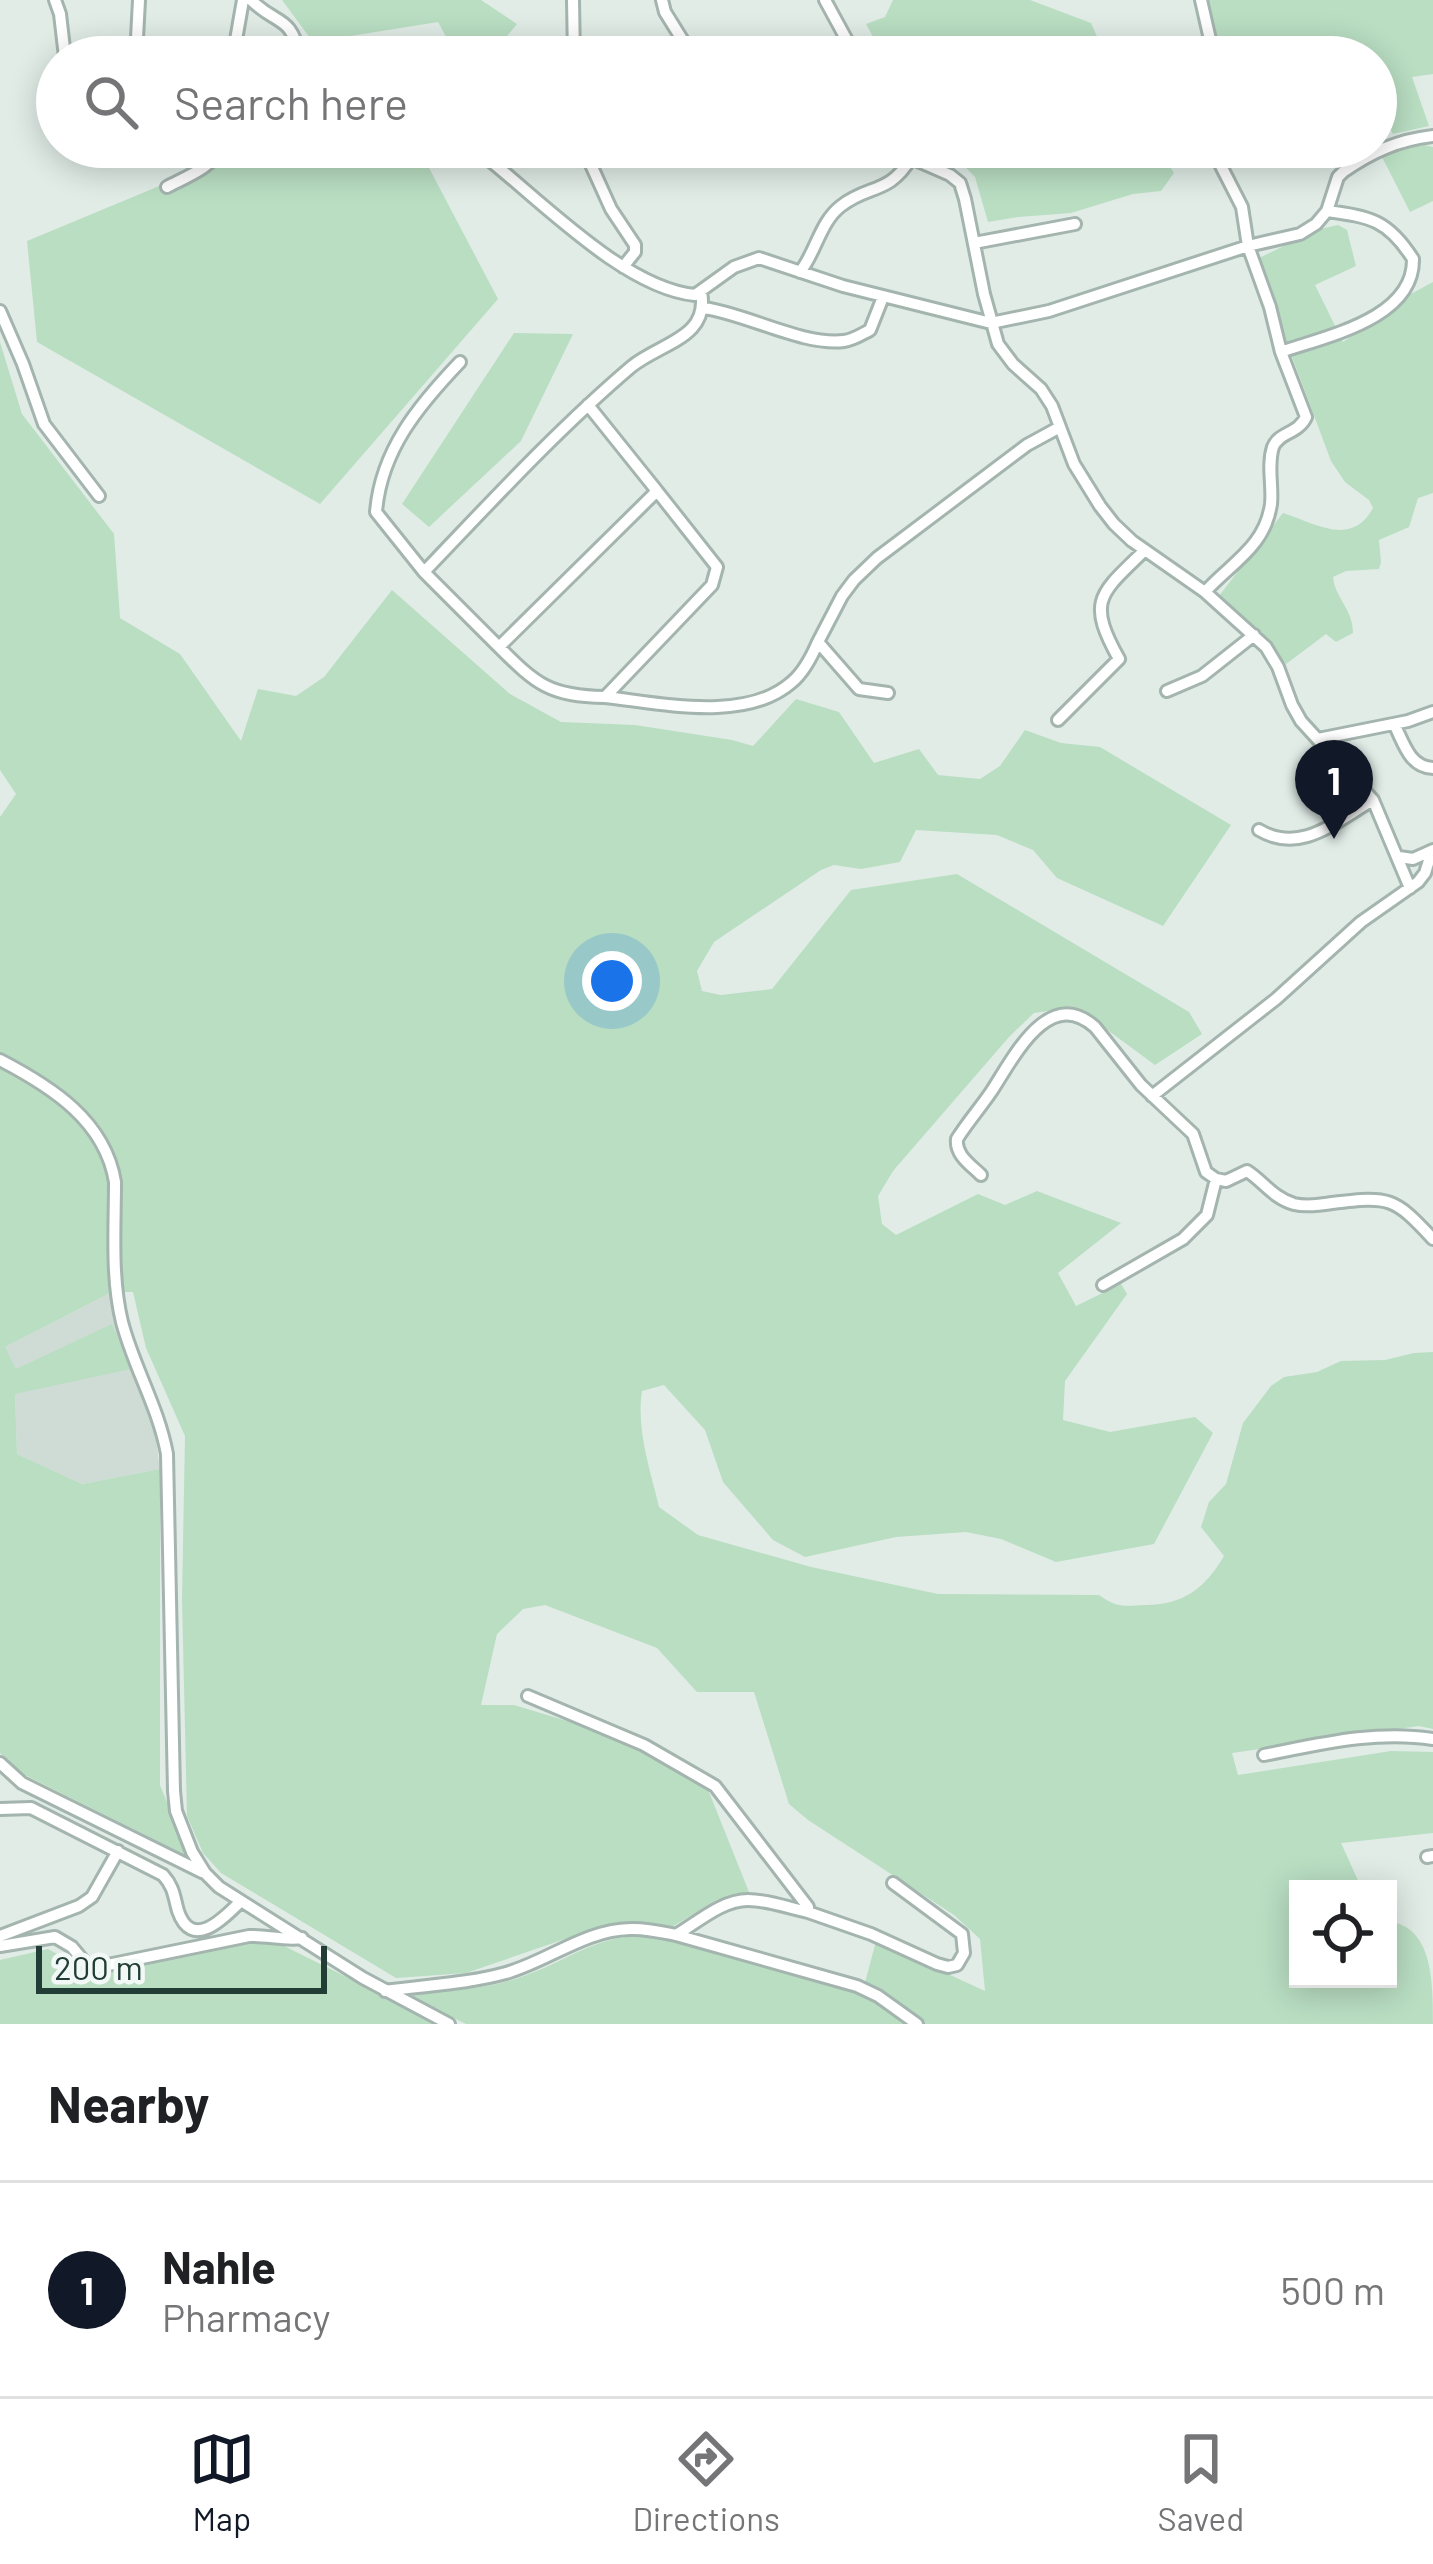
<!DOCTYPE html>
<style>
body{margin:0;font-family:Barlow,sans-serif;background:#f2f2f2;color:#202124}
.controls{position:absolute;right:36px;bottom:36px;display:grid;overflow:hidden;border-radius:0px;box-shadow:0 6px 30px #0003}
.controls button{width:108px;height:108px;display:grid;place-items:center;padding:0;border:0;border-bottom:3px solid #e0e0e0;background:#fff;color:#202124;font:60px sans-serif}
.scale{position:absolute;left:36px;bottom:30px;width:291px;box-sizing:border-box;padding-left:12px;border:6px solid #213d35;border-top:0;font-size:33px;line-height:42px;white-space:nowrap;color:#213d35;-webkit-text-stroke:9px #f1f8f5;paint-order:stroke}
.you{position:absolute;left:612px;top:981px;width:42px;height:42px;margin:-30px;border:9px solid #fff;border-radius:50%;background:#1a73e8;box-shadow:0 0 0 18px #1a73e833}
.badge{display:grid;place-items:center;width:78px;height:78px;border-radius:50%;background:#111827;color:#fff;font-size:39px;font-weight:700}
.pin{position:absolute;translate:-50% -99px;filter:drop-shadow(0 3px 6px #0008)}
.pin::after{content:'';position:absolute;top:63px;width:42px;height:36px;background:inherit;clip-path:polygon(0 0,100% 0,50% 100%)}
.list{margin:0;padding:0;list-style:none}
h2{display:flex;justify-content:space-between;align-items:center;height:156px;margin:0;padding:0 48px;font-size:51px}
h2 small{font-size:39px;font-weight:400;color:#757577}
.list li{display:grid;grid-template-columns:78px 1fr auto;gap:36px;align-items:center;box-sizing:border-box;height:216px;padding:0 48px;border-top:3px solid #e0e0e0}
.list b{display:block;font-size:45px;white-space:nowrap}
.list p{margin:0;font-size:39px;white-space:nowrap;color:#757577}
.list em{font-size:39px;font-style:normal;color:#757577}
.icon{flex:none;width:66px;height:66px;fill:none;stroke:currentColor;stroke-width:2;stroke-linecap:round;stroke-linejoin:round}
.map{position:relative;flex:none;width:1433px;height:2024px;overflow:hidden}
.search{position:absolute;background:#fff;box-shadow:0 6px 30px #0003;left:36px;right:36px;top:36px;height:132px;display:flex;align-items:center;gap:30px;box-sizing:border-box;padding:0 42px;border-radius:66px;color:#757577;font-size:45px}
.sheet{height:372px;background:#fff}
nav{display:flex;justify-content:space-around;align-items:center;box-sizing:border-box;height:168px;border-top:3px solid #e0e0e0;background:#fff;font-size:33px;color:#757577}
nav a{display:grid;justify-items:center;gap:6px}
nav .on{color:#111827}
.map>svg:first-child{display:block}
</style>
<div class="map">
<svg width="1433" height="2024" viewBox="0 0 1433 2024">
<rect width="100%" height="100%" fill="#e1ece7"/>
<!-- built -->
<path fill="#cfdcd6" d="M 112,1292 L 152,1411 L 160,1469 L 82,1484 L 17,1454 L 15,1394 L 5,1347 Z"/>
<!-- green -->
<path fill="#b9dec2" d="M 282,0 L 481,0 L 517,24 L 490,57 L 457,57 L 438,22 L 313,42 Z
M 893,0 L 1030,0 L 1091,23 L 1106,57 L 884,57 L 866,24 L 885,17 Z
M 1207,0 L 1433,0 L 1433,74 L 1412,77 L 1429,126 L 1393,134 L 1376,99 L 1376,57 L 1219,57 Z
M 1420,144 L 1433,147 L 1433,201 L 1410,212 L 1381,155 L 1387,147 Z
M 253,147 L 418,147 L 498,299 L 320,504 L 37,342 L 27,241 Z
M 946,147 L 1157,147 L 1174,173 L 1161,191 L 1133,194 L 1071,213 L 1018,217 L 988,222 L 975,177 Z
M 1338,225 L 1347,230 L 1356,266 L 1315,285 L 1343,342 L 1407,296 L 1433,282 L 1433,493 L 1418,498 L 1409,527 L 1379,540 L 1381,562 L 1379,569 L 1346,571 L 1333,577 C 1335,598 1353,609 1353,633 L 1336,642 L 1326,634 L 1286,664 L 1219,596 L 1283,513 C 1315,523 1351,548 1373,508 L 1369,500 L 1345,482 L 1331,461 L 1267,290 L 1253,261 L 1316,230 Z
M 514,333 L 573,334 L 521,441 L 429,527 L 402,504 Z
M 0,342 L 22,414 L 114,534 L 120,618 L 180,654 L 241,741 L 258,689 L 296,696 L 324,677 L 392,590 L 510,694 L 561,722 L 635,725 L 732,740 L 753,746 L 796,699 L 839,712 L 874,763 L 919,749 L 938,775 L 980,779 L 1000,766 L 1025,730 L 1061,743 L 1100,747 L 1231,825 L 1163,926 L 1057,878 L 1033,850 L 997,835 L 916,830 L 900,862 L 861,869 L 834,865 L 821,870 L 714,942 L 697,971 L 702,991 L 721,995 L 772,989 L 851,890 L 957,874 L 1189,1012 L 1202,1034 L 1155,1065 L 1087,1015 L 1063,1009 L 1034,1013 L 1009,1037 L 893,1171 L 878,1196 L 882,1224 L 896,1235 L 978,1194 L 1005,1205 L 1037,1191 L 1121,1223 L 1058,1273 L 1076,1306 L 1121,1284 L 1127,1294 L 1065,1381 L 1063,1420 L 1110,1432 L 1195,1417 L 1213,1433 L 1154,1544 L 1056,1562 L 1001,1539 L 966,1532 L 896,1537 L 805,1557 L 773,1540 L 723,1482 L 705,1430 L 664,1385 L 642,1391 C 636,1429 650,1469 659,1507 L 698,1535 L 811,1567 L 938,1594 L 1099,1595 C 1117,1608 1124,1606 1145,1605 C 1182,1605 1205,1589 1224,1556 L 1201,1527 L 1209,1502 L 1226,1484 L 1243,1423 L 1271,1386 L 1284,1377 L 1317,1372 L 1341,1361 L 1385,1360 L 1414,1353 L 1433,1352 L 1433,1729 L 1419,1726 L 1232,1753 L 1238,1775 L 1391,1751 L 1433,1752 L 1433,1833 L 1341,1843 L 1362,1889 L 1298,1889 L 1298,1979 L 1388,1979 L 1388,1921 C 1433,1927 1433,1981 1433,2024 L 466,2024 L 407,1995 C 438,1992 470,1990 501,1983 C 573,1965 599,1921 680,1941 L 862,1994 L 876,1941 L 985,1991 L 980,1939 L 954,1915 L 808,1820 L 789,1804 L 754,1692 L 697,1692 L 657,1648 L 545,1605 L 523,1609 L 497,1634 L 481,1705 L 514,1705 L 617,1736 L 707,1787 L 749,1892 L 716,1900 L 672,1927 L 634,1921 L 562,1940 L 466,1973 L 396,1978 L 221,1873 L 203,1853 L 187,1816 L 182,1599 L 185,1436 L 146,1348 L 133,1292 L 112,1292 L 5,1347 L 16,1369 L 112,1324 L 131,1369 L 15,1394 L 17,1454 L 82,1484 L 160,1469 L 160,1785 L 189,1857 L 17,1771 L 0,1753 L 0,817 L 16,794 L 0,770 Z
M 274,1941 L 441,2024 L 0,2024 L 0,1960 L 48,1949 L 88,1971 L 232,1945 Z"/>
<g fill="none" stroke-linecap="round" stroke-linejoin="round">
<defs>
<path id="minor" d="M 55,0 L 60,14 L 65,57
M 251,0 C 277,26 291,14 300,57
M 573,0 L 574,57
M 662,0 L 665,12 L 693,57
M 825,0 L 856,57
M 1201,0 L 1214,57
M 136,57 L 139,0
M 233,57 L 243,0
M 72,147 L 90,153 L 107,147
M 473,147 C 532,191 621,288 695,295 L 734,267 L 759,258 L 843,286 L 991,323 L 1049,311 L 1248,246 L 1300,234 L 1316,224 L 1327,211 L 1338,177 L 1343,172 C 1371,152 1398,140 1433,136
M 583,147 L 611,209 L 635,245 L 635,252 L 623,267
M 904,147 L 911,158 L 950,175 L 960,183 L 965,199 L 984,294 L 998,344 L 1013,364 L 1041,389 L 1052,406 L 1074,464 L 1100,506 L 1114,524 L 1132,541 L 1205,592 L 1266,647 L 1278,667 L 1292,705 L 1301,721 L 1373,800 L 1410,888
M 167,187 C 186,177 213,167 222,147
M 974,243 L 1075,224
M 800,272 C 816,252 820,222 841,206 C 869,184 889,195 911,158
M 704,308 C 747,314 803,346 844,341 C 853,340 862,334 870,330 L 883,297
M 0,311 L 23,364 L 44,424 L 99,496
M 1281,352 C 1326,336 1414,319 1413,259 C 1388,220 1371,217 1327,211
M 460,362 C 419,405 381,450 376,512 L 424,572 C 491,502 557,430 631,367 C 660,343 710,338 701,292
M 424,572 L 499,647 L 657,491 L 588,405
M 1205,592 C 1231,563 1265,547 1271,504 C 1273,486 1267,465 1273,447 C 1279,432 1298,434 1306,417 L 1281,352 L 1270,307 L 1248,246 L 1242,207 L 1219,162 L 1217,147
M 499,647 C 537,685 550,696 605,697 L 712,585 L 717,567 L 657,491
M 1167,691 L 1202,676 L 1254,635
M 888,693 L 859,689 L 818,642 L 842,596 L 854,580 L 877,558 L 1027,445 L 1060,427
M 605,697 C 660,703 746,723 792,682 C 804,672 812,656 818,642
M 1058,720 L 1119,659 C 1086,600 1100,594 1145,550
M 1394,724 C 1404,743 1409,767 1433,768
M 1318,739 L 1408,721 L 1433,712
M 1259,830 C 1301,855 1336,821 1373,800
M 1399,857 L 1413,859 L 1433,850
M 0,1060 C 52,1087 105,1121 115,1182 C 115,1228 111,1277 122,1322 C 134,1368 158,1406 167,1454 L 174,1791 L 176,1811 L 192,1852 L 205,1873 L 219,1887 L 363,1978 L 449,2024
M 1152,1096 L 1276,999 L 1361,922 L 1418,882 L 1425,873 L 1432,851
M 981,1175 C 971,1165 955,1155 957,1139 C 967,1123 980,1108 991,1092 C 1013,1059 1048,985 1095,1027 L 1141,1085 L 1193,1134 L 1206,1172 L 1216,1179 L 1226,1181 L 1247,1171 C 1263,1181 1273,1198 1294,1204 C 1306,1207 1320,1205 1332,1203 C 1390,1196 1394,1197 1433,1239
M 1103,1285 L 1183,1239 L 1207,1215 L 1216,1179
M 528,1696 L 644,1745 L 715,1786 L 808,1907 L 808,1912 C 789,1908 768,1900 748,1900 C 722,1900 698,1922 676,1935
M 1264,1755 C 1320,1744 1376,1730 1433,1739
M 0,1763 L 22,1783 L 202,1872
M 0,1809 L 31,1808 L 163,1875 C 174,1887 174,1897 178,1911 C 192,1952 225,1917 240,1902
M 1427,1857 L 1433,1856
M 808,1912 L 871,1934 L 937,1964 L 948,1967 L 957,1965 L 964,1953 L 962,1934 L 893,1883
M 0,1936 L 79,1906 L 92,1897 L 118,1851
M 0,1946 L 55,1937 L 72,1947 L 87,1965 L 98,1967 L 249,1936 C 267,1935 285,1941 302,1938
M 385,1991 C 426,1985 466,1984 506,1973 C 548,1961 585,1930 630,1929 C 645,1928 661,1932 676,1935 L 857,1986 L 878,1996 L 917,2024"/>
</defs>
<!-- minor casing -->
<use href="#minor" stroke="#a4b4ae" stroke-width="16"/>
<!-- minor -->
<use href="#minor" stroke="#fff" stroke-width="10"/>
</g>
</svg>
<div class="controls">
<button><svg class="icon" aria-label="locate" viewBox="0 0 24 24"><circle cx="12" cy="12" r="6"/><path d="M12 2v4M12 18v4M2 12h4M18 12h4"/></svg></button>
</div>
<div class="scale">200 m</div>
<div class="you"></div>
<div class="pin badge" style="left:1334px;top:839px">1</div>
<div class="search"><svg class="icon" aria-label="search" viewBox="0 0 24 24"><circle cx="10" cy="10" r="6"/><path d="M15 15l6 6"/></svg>Search here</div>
</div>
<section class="sheet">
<h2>Nearby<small></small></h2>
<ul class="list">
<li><span class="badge">1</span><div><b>Nahle</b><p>Pharmacy</p></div><em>500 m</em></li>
</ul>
</section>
<nav>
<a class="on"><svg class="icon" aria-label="map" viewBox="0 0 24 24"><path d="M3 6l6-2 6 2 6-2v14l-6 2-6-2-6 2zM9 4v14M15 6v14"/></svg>Map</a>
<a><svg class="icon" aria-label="directions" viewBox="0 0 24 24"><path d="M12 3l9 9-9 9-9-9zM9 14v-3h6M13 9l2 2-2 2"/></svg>Directions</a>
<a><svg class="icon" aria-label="saved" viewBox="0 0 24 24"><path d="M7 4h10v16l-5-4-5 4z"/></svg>Saved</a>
</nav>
